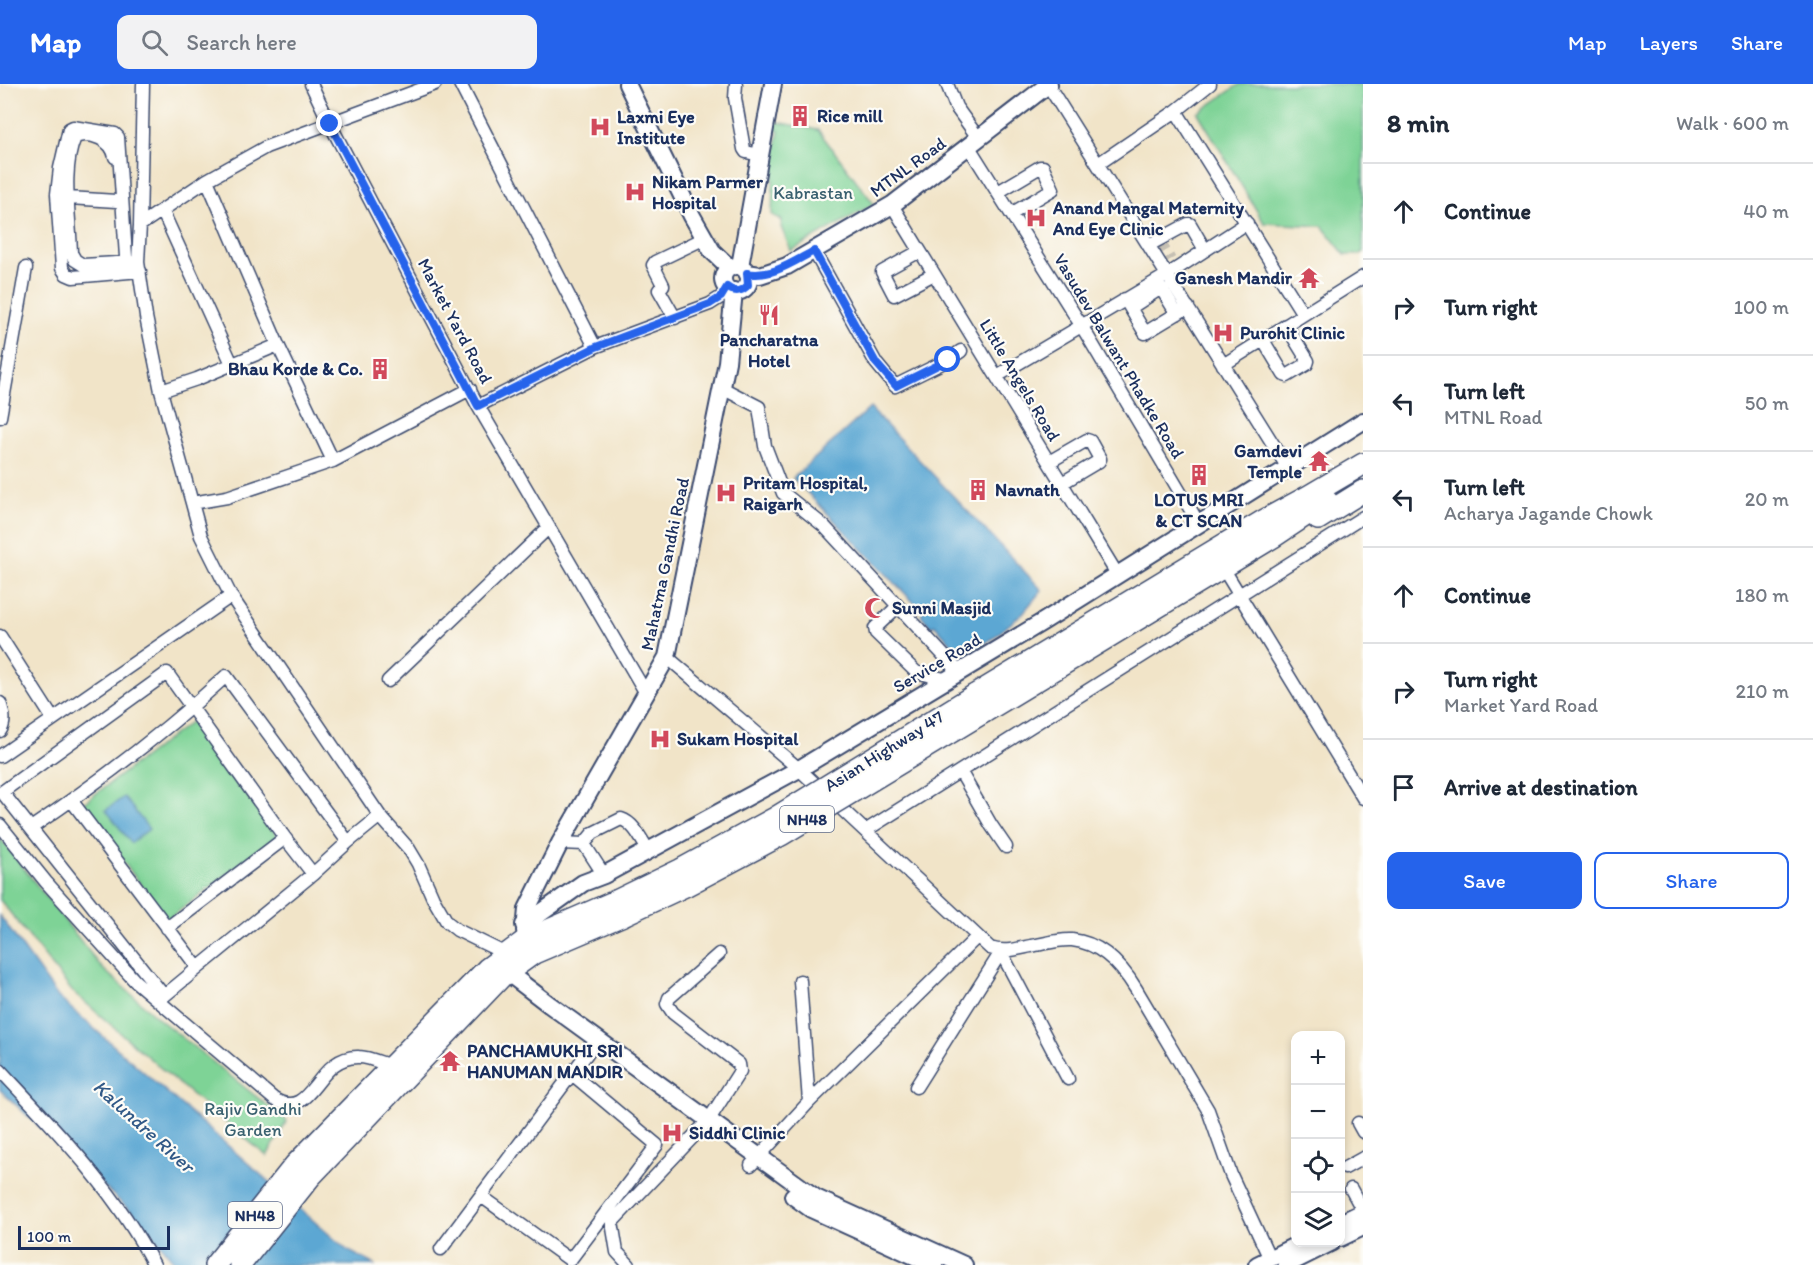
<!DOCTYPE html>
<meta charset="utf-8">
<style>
body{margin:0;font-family:Itim,sans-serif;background:#f2f2f3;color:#1f2937}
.controls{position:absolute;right:18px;bottom:18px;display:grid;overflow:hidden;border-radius:12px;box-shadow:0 3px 9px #0003}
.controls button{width:54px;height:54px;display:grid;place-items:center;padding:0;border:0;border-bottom:2px solid #e0e1e3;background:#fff;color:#1f2937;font:30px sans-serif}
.scale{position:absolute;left:18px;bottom:15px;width:152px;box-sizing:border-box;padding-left:6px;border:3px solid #1b2f5e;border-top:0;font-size:16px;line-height:21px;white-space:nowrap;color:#1b2f5e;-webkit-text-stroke:4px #fdfcf7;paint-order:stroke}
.stop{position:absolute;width:18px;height:18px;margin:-14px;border:4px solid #2563eb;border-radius:50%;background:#fff}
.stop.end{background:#2563eb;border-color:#fff;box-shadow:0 2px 6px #0008}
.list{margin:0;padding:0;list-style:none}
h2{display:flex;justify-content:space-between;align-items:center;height:78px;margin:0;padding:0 24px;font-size:26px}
h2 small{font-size:20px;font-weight:400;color:#747a83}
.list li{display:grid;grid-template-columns:39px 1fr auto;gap:18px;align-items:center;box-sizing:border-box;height:96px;padding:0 24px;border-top:2px solid #e0e1e3}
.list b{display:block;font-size:22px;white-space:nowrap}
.list p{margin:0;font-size:20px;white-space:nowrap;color:#747a83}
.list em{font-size:20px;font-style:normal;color:#747a83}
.actions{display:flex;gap:12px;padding:18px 24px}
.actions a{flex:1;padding:14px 0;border:2px solid #2563eb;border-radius:12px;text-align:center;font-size:21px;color:#2563eb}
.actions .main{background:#2563eb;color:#fff}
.icon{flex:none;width:33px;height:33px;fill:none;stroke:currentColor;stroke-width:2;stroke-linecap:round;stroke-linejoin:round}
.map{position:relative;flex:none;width:1363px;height:1181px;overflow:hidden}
header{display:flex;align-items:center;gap:36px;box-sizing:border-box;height:84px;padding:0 30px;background:#2563eb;color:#fff}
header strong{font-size:28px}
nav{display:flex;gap:33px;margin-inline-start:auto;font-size:21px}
.search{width:420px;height:54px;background:#f2f2f3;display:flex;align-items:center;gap:15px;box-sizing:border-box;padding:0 21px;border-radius:12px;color:#747a83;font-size:22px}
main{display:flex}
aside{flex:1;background:#fff}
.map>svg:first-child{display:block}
</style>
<header>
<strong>Map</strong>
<div class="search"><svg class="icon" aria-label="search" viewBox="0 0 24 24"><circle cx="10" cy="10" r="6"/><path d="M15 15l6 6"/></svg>Search here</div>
<nav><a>Map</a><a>Layers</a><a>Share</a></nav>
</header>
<main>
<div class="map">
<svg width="1363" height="1181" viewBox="0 0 1363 1181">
<rect width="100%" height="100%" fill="#fdfcf7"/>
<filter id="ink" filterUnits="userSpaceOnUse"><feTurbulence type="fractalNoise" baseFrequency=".0167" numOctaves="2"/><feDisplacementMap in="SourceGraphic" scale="12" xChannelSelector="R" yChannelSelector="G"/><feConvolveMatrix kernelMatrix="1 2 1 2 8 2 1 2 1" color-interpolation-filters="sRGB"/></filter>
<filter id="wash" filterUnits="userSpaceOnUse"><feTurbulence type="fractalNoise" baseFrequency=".008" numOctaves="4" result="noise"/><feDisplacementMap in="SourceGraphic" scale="24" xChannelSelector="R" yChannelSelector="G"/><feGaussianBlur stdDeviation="1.35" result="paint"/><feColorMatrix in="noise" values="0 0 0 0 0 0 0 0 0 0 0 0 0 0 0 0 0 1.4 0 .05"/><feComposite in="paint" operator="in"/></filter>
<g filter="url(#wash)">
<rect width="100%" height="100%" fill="#f1e4c8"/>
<!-- green -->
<path fill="#7ed396" stroke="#4c817a" stroke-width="1.5" d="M 1240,0 L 1363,0 L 1363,168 L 1358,171 L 1345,171 L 1322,142 L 1264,139 L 1198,29 Z
M 772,37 L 818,46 L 874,120 L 791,167 L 781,143 L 782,136 L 772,131 L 774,71 L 779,47 L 770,44 Z
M 192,637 L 278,752 L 167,836 L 81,721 Z
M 0,754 L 102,884 L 159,935 L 287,1037 L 267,1072 L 179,1000 L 71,906 L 0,816 Z"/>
<!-- water -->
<path fill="#5ba7d3" stroke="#3b6b98" stroke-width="1.5" d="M 870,324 L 1042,506 L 1022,530 L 993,554 L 963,573 L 935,541 L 931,543 L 921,531 L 923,528 L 793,394 Z
M 124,713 L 149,745 L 131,759 L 106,726 Z
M 0,832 L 58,913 L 347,1166 L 376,1181 L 177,1181 L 142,1138 L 0,1006 Z"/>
</g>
<g filter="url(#ink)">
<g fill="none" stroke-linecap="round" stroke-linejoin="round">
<!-- street-tunnel -->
<path stroke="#c6c0b3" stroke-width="12" stroke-dasharray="12 6" stroke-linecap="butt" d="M 1159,157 L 1170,176"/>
<defs>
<path id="street" d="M 311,0 L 330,40 L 478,322 L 647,611
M 435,0 L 266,63 L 207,96 L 140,141 L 138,178 L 146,233 L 161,307 L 192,419 L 227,413 L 333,377 L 470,305
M 460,0 L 595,263
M 736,0 L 735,14 L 744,65 L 746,68 L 760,71
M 947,0 L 956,23 L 979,55
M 1048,1 L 1288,384
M 1176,27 L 1303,230
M 969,63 L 1081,241 L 1199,440
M 115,73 C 112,56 91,47 75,53 C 61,85 70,133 71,169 L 75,176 L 83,181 L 134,178
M 1098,80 L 1176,27 L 1210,0
M 207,96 L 278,261 L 333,377
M 998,108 L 1040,83 L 1043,83 L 1053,105 L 1011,130
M 69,114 L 116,117
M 892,121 L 1117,490
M 162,126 L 232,280
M 140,141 L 143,0
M 1149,161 L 1188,140 L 1190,140 L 1205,166
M 814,167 L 876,279 L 895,302 L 948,276 L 961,267
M 920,167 L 882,188 L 894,211 L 934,190
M 127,188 L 118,53 L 115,50 L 73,43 L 69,45 L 60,84 L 57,110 L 62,184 L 66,190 L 73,193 L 140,187
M 1125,215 L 1145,249 L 1188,223
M 1135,221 L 1161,204 L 1177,230
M 675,234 L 659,206 L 663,201 L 653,181 L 655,178 L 705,154
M 1263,256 L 1284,291 L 1287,292 L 1307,280 L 1308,277 L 1286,241
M 1223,281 L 1363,193
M 997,292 L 1167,191 L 1247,139
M 722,304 L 759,323 L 765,362 L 783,409 L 824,442 L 960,589
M 161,307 L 197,295 L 278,261
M 478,322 L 595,263 L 710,220 L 721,213 L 727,203
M 0,333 L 26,184
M 1049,378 L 1087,356 L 1090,357 L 1100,375 L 1099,377 L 1062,399
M 192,419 L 201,452 L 231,512 L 380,732 L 409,765 L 418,780 L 433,814 L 447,838 L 457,846 L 506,870
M 1223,484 L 1363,714
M 898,522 L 875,544 L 876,549 L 916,588 L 948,596
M 0,552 L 53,635
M 667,573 L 799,685 L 990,864 C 1004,869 1016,865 1031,862 C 1044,860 1058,855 1072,856 C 1102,859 1122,882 1136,905 L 1208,1026 L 1231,1091 L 1270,1175
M 388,597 L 548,444
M 0,619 C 3,628 6,638 0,647
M 0,672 L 231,512
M 960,687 L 991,741 L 1006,763
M 71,716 L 198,884 L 164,912 L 2,708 L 167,589 L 285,754 L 167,844
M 0,741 L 46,798 L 135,897 L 274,1015 C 313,1039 315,971 359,973 C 369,973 381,979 391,982
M 31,744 C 99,698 165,648 226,592 L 348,758 L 380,732
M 865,747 L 1363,433
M 285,754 L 313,790 L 348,758
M 560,759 L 584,760 L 593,749 L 621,735 C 634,739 641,755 648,766
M 584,760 L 604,791
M 198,884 L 313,790
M 800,897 L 809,1018
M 0,986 C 57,1047 115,1106 154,1181
M 916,1003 L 1001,868 L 1068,995
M 1358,1039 L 1363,1048
M 751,1081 L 809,1018 L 977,853
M 1345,1084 L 1363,1074
M 1351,1105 L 1363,1127
M 481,1112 L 570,1176 L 657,1061 L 572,990
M 441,1165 L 597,956
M 629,1181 L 617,1168 L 612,1138 L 708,1037 L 740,987 L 739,980 L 673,929 L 667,920 L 669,914 L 719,870"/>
<path id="secondary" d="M 627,0 L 692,132 L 712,167 L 730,184
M 740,182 L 773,0
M723 195a13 13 0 1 1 26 0a13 13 0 1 1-26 0Z
M 747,189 L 760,191 L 787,182 L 892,121 L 1049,0
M 524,841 L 583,799 L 604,791 L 799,685 L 1044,537 L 1363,337
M 525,847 L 527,825 L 560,759 L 667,573 L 727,278 L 734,207
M 498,881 L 550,921 L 816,1114 L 964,1181
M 793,1112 L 811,1125 L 934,1181
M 1340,1139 L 1363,1128
M 1340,1154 L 1363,1143
M 1257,1181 L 1303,1158
M 1286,1181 L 1332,1158"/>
<path id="highway" d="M 1318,435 L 1363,407
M 975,611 L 1263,437 L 1307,413 L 1363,380
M 984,628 L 1273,453 L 1327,417
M 215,1181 L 295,1081 L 487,885 L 526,856 L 616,817
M 240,1181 L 310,1093 L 502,892 L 534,869 L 623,831"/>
</defs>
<!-- street casing -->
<use href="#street" stroke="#3b4a6e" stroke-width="15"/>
<!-- secondary casing -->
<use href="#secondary" stroke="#3b4a6e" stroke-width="20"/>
<!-- highway casing -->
<use href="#highway" stroke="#3b4a6e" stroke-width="24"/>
<!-- street -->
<use href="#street" stroke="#fff" stroke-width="12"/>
<!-- secondary -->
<use href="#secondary" stroke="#fff" stroke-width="16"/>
<!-- highway -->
<use href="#highway" stroke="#fff" stroke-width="21"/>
<defs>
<path id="highway-bridge" d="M 616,817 L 680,786 L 775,734 L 975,611
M 623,831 L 687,801 L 781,751 L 984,628"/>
</defs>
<!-- highway-bridge casing -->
<use href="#highway-bridge" stroke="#3b4a6e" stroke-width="24" stroke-linecap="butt"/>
<!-- highway-bridge -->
<use href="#highway-bridge" stroke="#fff" stroke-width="21"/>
</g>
</g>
<g fill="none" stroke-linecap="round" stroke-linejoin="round" filter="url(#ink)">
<!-- route -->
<path stroke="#2563eb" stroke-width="8" d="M 330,40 L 478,322 L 596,263 L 710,220 L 721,213 L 727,203 C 734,209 742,208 748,201 L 747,189 C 771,194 793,178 814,167 L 876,279 L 896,302 L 948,276"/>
</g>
<!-- icons -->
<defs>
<symbol id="building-bare" viewBox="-9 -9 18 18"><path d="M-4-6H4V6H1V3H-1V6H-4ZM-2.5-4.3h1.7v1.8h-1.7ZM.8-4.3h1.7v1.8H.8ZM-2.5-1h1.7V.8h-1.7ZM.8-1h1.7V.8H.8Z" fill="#d1495b" stroke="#fdfcf7" stroke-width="2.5" paint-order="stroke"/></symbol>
<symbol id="hospital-bare" viewBox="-9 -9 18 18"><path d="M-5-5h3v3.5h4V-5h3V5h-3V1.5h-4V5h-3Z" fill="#d1495b" stroke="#fdfcf7" stroke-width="2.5" paint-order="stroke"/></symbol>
<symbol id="temple-bare" viewBox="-9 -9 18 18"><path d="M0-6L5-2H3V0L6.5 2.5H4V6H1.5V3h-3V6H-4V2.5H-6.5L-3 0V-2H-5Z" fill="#d1495b" stroke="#fdfcf7" stroke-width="2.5" paint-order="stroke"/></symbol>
<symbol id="restaurant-bare" viewBox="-9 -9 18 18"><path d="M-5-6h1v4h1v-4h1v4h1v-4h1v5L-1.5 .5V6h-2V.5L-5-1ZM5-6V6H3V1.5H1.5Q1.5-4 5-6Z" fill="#d1495b" stroke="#fdfcf7" stroke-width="2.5" paint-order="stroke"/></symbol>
<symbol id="mosque-bare" viewBox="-9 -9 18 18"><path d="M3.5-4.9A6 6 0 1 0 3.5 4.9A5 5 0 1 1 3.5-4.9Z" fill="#d1495b" stroke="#fdfcf7" stroke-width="2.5" paint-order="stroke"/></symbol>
</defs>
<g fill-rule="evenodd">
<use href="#building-bare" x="785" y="17" width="30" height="30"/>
<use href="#hospital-bare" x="585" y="28" width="30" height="30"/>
<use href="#hospital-bare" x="620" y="93" width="30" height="30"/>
<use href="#hospital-bare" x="1021" y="119" width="30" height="30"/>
<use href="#temple-bare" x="1294" y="179" width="30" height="30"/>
<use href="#restaurant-bare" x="754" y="216" width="30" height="30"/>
<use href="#hospital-bare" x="1208" y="234" width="30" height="30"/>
<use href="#building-bare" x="365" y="270" width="30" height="30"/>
<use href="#temple-bare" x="1304" y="362" width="30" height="30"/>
<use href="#building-bare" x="1184" y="376" width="30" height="30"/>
<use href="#building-bare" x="963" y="391" width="30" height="30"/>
<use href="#hospital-bare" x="711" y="394" width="30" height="30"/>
<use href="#mosque-bare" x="860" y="509" width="30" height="30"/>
<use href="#hospital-bare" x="645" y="640" width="30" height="30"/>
<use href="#temple-bare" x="435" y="962" width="30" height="30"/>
<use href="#hospital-bare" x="657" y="1034" width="30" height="30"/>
</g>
<g text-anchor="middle" stroke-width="4.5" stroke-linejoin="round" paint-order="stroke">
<!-- shield labels -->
<g fill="#fdfcf7" stroke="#5f6c8c" stroke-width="1.5">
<rect x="780" y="722" width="54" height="26" rx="4.5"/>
<rect x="228" y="1118" width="54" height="26" rx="4.5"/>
</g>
<g font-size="16" font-weight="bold" fill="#1b2f5e">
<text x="807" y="741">NH48</text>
<text x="255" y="1137">NH48</text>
</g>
<!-- poi labels -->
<g font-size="18" font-weight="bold" fill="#1b2f5e" stroke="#fdfcf7" text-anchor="start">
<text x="817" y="38">Rice mill</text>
<text x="617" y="39">Laxmi Eye<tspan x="617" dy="21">Institute</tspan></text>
<text x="652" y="104">Nikam Parmer<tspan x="652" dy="21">Hospital</tspan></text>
<text x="1053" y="130">Anand Mangal Maternity<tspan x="1053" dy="21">And Eye Clinic</tspan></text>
<text x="1292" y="200" text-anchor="end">Ganesh Mandir</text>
<text x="1240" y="255">Purohit Clinic</text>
<text x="769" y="262" text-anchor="middle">Pancharatna<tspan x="769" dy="21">Hotel</tspan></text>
<text x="363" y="291" text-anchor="end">Bhau Korde &amp; Co.</text>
<text x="1302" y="373" text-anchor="end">Gamdevi<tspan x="1302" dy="21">Temple</tspan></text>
<text x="743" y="405">Pritam Hospital,<tspan x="743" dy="21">Raigarh</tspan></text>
<text x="995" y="412">Navnath</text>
<text x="1199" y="422" text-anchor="middle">LOTUS MRI<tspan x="1199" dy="21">&amp; CT SCAN</tspan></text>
<text x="892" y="530">Sunni Masjid</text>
<text x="677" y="661">Sukam Hospital</text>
<text x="467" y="973">PANCHAMUKHI SRI<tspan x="467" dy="21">HANUMAN MANDIR</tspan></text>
<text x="689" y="1055">Siddhi Clinic</text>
</g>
<!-- street labels -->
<g font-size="18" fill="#1b2f5e" stroke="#fdfcf7">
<text transform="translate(908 83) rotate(-36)" y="6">MTNL Road</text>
<text transform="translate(455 237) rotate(62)" y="6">Market Yard Road</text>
<text transform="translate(1119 272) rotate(59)" y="6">Vasudev Balwant Phadke Road</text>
<text transform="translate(1020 296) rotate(59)" y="6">Little Angels Road</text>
<text transform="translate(665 480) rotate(-78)" y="6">Mahatma Gandhi Road</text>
<text transform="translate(937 579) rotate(-31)" y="6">Service Road</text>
<text transform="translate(884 667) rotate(-32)" y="6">Asian Highway 47</text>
</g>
<!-- park labels -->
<g font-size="18" fill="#39606f" stroke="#fdfcf7">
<text x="813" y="115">Kabrastan</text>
<text x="253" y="1031">Rajiv Gandhi<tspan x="253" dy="21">Garden</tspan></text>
</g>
<!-- water labels -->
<g font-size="20" font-style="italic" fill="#315987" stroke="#fdfcf7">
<text transform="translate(144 1042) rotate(42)" y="7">Kalundre River</text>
</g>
</g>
</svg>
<div class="controls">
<button>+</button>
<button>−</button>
<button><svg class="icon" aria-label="locate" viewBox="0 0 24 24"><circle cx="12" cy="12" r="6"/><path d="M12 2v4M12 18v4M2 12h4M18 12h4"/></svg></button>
<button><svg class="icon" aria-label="layers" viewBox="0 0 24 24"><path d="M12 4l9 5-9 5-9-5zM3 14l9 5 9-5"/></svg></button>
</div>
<div class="scale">100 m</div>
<div class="stop" style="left:948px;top:276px"></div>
<div class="stop end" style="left:330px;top:40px"></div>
</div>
<aside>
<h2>8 min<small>Walk · 600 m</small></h2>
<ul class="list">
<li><svg class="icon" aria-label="ahead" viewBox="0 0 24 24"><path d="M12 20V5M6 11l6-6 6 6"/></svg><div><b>Continue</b></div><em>40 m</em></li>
<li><svg class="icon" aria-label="right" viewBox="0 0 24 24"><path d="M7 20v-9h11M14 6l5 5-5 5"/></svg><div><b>Turn right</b></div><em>100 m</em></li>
<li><svg class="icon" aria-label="left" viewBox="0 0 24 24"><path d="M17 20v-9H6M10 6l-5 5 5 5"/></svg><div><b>Turn left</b><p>MTNL Road</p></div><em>50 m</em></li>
<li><svg class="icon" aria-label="left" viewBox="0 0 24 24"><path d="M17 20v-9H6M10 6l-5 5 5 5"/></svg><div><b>Turn left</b><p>Acharya Jagande Chowk</p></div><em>20 m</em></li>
<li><svg class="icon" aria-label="ahead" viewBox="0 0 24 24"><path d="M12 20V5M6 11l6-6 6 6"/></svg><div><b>Continue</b></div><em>180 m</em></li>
<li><svg class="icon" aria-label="right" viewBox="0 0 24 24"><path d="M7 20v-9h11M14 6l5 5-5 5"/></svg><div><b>Turn right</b><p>Market Yard Road</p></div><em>210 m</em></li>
<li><svg class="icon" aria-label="arrive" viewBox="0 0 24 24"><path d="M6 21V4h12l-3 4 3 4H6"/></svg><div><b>Arrive at destination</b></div></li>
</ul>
<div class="actions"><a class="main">Save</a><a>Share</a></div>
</aside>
</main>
